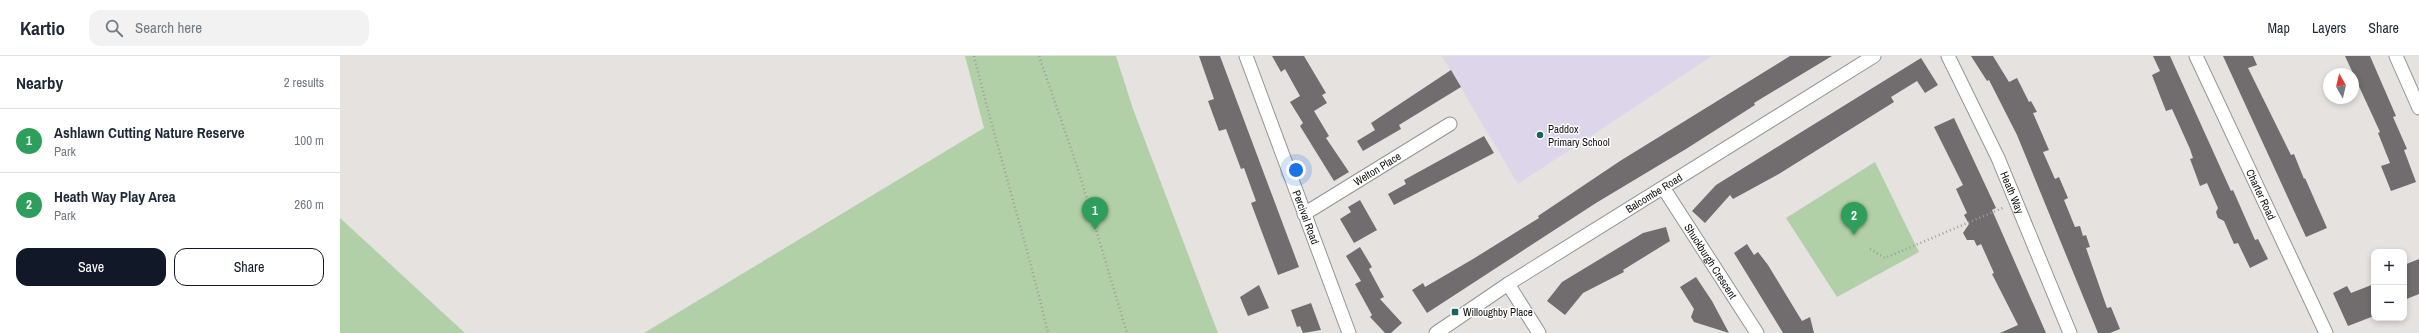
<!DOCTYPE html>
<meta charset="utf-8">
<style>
body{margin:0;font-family:"Archivo Narrow",sans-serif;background:#f2f2f3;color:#1f2937}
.controls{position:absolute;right:12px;bottom:12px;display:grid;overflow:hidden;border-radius:8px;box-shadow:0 2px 6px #0003}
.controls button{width:36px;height:36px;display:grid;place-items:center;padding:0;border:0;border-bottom:1px solid #e0e1e3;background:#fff;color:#1f2937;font:20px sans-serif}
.compass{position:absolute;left:1983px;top:12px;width:36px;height:36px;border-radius:50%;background:#fff;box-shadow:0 2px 6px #0003;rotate:352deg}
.you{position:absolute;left:956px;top:114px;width:14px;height:14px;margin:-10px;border:3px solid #fff;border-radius:50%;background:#1a73e8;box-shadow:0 0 0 6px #1a73e833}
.badge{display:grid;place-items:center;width:26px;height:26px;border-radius:50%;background:#111827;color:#fff;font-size:13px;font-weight:700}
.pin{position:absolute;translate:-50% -33px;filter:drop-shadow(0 1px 2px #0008)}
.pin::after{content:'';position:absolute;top:21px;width:14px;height:12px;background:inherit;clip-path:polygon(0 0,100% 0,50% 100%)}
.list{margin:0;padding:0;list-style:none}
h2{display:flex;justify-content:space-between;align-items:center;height:52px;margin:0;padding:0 16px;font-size:17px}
h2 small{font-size:13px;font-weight:400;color:#747a83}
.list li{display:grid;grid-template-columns:26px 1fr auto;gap:12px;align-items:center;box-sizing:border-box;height:64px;padding:0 16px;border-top:1px solid #e0e1e3}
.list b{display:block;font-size:15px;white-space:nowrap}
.list p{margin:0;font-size:13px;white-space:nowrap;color:#747a83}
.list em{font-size:13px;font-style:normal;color:#747a83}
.actions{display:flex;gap:8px;padding:12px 16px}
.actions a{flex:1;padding:9px 0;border:1px solid #111827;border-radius:12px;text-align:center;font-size:14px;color:#111827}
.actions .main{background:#111827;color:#fff}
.icon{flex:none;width:22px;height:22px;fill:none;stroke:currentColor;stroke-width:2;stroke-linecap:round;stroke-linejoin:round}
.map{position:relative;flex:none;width:2079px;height:277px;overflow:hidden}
header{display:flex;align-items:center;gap:24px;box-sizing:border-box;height:56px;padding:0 20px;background:#fff;border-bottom:1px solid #e0e1e3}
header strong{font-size:19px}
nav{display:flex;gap:22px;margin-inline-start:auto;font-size:14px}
.search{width:280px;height:36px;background:#f2f2f3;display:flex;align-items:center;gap:10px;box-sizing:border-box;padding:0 14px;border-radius:12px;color:#747a83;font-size:15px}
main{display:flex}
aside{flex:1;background:#fff}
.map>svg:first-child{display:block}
</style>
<header>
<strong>Kartio</strong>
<div class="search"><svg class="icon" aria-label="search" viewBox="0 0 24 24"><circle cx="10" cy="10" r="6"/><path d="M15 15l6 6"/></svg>Search here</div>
<nav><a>Map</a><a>Layers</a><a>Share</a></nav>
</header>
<main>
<aside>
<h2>Nearby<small>2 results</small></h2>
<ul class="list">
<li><span class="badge" style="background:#2e9e5b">1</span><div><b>Ashlawn Cutting Nature Reserve</b><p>Park</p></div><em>100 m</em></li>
<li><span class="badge" style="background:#2e9e5b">2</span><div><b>Heath Way Play Area</b><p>Park</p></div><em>260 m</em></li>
</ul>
<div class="actions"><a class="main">Save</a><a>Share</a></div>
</aside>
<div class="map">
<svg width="2079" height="277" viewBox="0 0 2079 277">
<rect width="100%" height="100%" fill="#e5e2df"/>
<!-- education -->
<path fill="#ddd5ea" d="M 1102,0 L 1372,0 L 1178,128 Z"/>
<!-- green -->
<path fill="#b2d0a8" d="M 625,0 L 776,0 L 793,53 L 878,277 L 304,277 L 644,72 Z
M 1535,106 L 1579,196 L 1497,241 L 1446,162 Z
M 0,162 L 125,277 L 0,277 Z"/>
<!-- building -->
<path fill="#716d6f" d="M 859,0 L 880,0 L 959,211 L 938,219 L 911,147 L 916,145 L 904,112 L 901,113 L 886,73 L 879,75 L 868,45 L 874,43 Z
M 932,0 L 964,0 L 986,37 L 982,39 L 987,47 L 974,55 L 989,80 L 986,82 L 1009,116 L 994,125 L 960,70 L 963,67 L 950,46 L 960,40 L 945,13 L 941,16 Z
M 1450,0 L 1492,0 L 1414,47 L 1415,49 L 1346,93 L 1256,147 L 1087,257 L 1072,234 L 1083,227 L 1085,231 L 1133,203 L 1199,162 L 1198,160 L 1280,105 Z
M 1631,0 L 1653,0 L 1669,26 L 1677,22 L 1689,46 L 1691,45 L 1697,56 L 1693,57 L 1709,94 L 1703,96 L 1715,123 L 1719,121 L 1728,142 L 1724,144 L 1735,171 L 1740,170 L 1743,180 L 1746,179 L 1750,191 L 1746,192 L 1767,252 L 1771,251 L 1780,273 L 1770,277 L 1758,277 L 1677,79 L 1649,24 L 1647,25 Z
M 1813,0 L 1830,0 L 1891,135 L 1893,134 L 1915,184 L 1918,183 L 1928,203 L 1910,212 L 1898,187 L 1894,188 L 1884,165 L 1878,162 L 1876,156 L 1878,152 L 1867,127 L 1860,130 L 1856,119 L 1850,103 L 1853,102 L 1850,93 L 1832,53 L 1826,55 L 1822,45 L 1812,19 L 1820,15 Z
M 1883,0 L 1913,0 L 1917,9 L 1908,12 L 1951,99 L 1954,98 L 1964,123 L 1965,122 L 1987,172 L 1966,181 Z
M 2005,0 L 2030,0 L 2056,60 L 2053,61 L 2067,93 L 2064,94 L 2076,126 L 2051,135 L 2041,110 L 2050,107 L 2038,77 L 2040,76 Z
M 1581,2 L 1598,29 L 1585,37 L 1577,25 L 1551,41 L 1554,46 L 1530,61 L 1437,119 L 1393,143 L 1390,139 L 1365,167 L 1352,155 L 1376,129 Z
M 1111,14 L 1121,31 L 1059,69 L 1061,73 L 1023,95 L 1017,85 L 1035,74 L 1031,67 Z
M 1614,62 L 1656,152 L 1652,154 L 1706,277 L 1660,277 L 1678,269 L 1652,218 L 1654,217 L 1641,188 L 1637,190 L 1634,184 L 1627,184 L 1623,177 L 1629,168 L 1624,159 L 1627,157 L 1616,133 L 1623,129 L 1594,71 Z
M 1144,80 L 1154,97 L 1054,149 L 1048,138 L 1066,128 L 1064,124 Z
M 1020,144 L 1037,174 L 1014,187 L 1000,163 L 1011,156 L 1008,151 Z
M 1326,171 L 1330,185 L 1283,214 L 1284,216 L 1243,237 L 1225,259 L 1207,245 L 1222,226 L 1303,177 Z
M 1407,188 L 1414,199 L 1418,196 L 1428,209 L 1462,265 L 1470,261 L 1474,277 L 1443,277 L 1394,197 Z
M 1020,191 L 1032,211 L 1029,213 L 1044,241 L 1040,243 L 1062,267 L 1051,277 L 1045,277 L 1030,261 L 1032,259 L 1015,228 L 1021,225 L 1006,200 Z
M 2079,203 L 2079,238 L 2064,244 L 2064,209 Z
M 1356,221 L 1372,245 L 1389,277 L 1354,266 L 1351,261 L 1354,253 L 1340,231 Z
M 2034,228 L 2034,260 L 2008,270 L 1993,237 L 2007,230 L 2011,237 Z
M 919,229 L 929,252 L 908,260 L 900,241 Z
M 971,247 L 981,274 L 963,277 L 960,270 L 957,271 L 951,254 Z"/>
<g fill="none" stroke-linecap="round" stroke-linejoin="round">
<defs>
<g id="street">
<path id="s1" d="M 906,0 L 1009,277"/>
<path id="s2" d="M 1608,0 L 1658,102 L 1730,277"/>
<path id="s3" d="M 1856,0 L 1986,277"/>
<path d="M 2056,0 L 2079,52"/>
<path id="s4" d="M 1324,133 L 1417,277"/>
<path id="s5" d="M 964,158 L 1110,68"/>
<path d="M 1168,228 L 1199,277"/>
<path id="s6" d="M 1096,277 L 1168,228 L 1534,0"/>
</g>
</defs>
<!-- street casing -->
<use href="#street" stroke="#979592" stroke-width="15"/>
<!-- path -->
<path stroke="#9f9d9b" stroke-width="2.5" stroke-dasharray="1 3" stroke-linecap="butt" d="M 634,0 C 657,93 686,184 708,277
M 699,0 L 737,110 L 787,277
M 1530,193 L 1545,202 L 1665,151"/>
<!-- street -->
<use href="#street" stroke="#fff" stroke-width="13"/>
</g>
<!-- markers -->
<g fill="#1a645b" stroke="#fff" stroke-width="1.5">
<circle cx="1200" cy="79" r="4"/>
<rect x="1111" y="252" width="8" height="8" rx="2"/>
</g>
<g text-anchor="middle" stroke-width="3" stroke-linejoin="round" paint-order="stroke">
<!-- poi labels -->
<g font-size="11" fill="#161514" stroke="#fff" text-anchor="start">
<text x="1208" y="77">Paddox<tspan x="1208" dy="13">Primary School</tspan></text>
<text x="1123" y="260">Willoughby Place</text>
</g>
<!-- street labels -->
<g font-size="11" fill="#161514" stroke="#fff">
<text dy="4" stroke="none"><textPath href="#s5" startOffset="86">Welton Place</textPath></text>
<text dy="4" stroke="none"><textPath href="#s2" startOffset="151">Heath Way</textPath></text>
<text dy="4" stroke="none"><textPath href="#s6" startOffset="259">Balcombe Road</textPath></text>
<text dy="4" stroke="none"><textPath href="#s3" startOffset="153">Charter Road</textPath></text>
<text dy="4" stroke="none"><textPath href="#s1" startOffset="172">Percival Road</textPath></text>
<text dy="4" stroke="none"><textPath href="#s4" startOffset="86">Shuckburgh Crescent</textPath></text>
</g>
</g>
</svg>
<div class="controls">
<button>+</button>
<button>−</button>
</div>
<svg class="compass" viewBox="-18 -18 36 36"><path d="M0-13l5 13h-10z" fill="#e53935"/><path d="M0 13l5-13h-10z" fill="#747a83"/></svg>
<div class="you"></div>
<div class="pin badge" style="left:755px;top:174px;background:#2e9e5b">1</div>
<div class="pin badge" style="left:1514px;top:179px;background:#2e9e5b">2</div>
</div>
</main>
